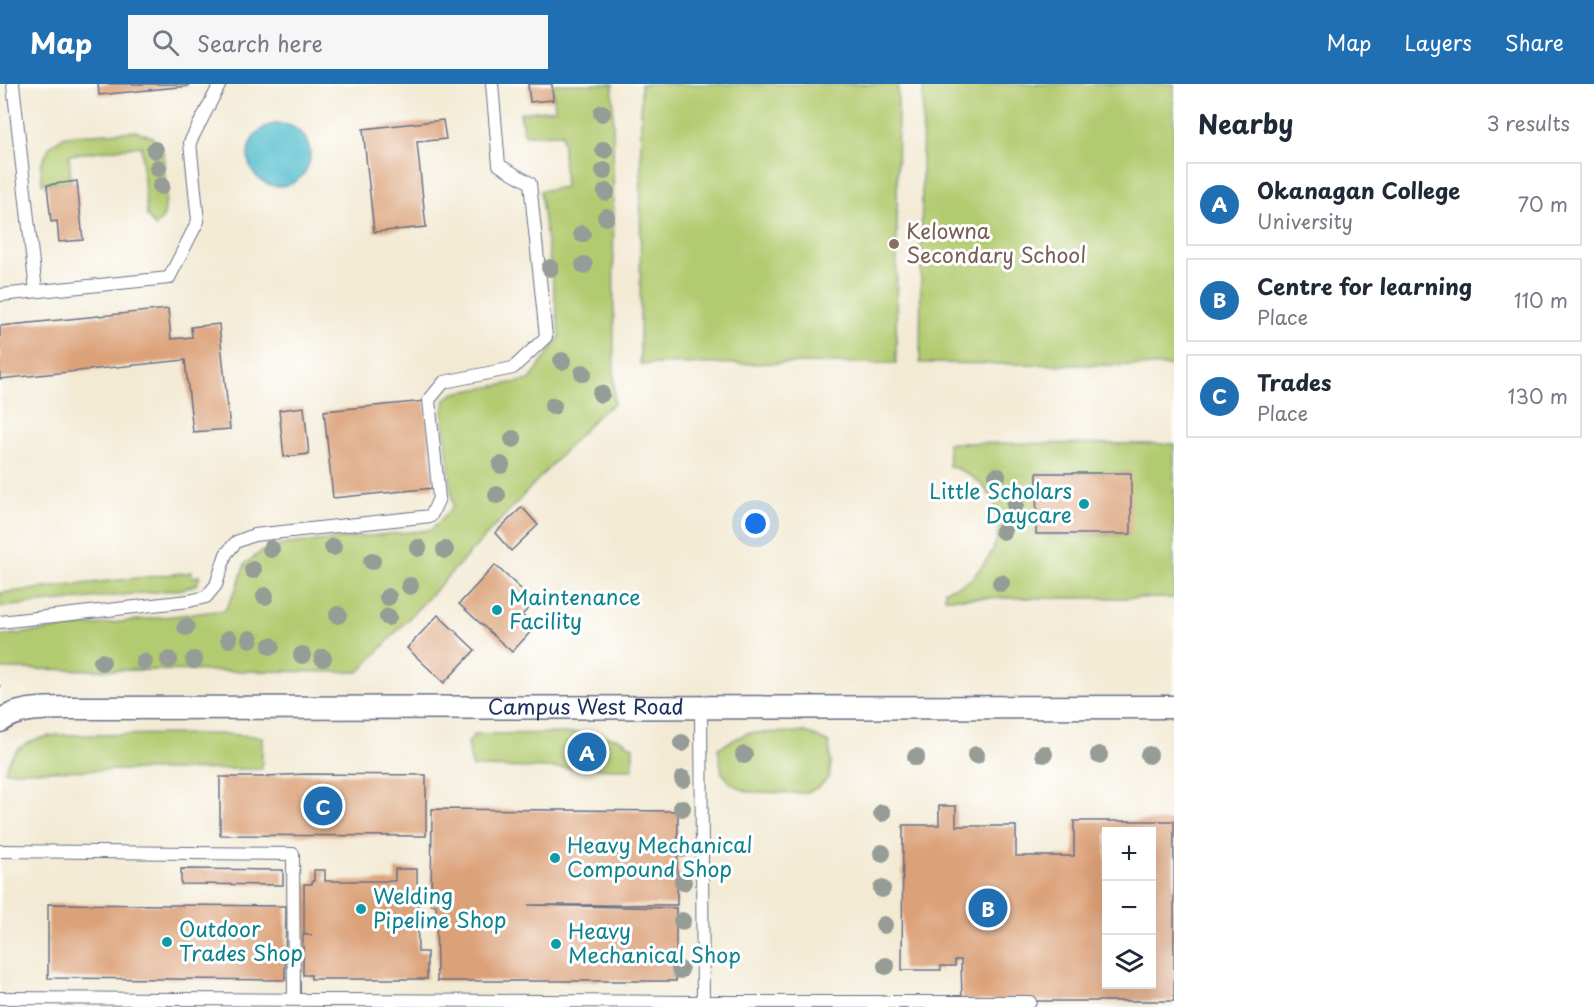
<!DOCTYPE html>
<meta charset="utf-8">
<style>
body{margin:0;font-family:"Playpen Sans",sans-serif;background:#f6f6f7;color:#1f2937}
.controls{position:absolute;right:18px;bottom:18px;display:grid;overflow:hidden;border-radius:0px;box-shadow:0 6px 24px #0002}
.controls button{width:54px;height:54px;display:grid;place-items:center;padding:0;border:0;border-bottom:2px solid #e0e1e3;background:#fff;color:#1f2937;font:30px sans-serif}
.you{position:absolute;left:756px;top:440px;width:21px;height:21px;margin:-15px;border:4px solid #fff;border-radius:50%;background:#1a73e8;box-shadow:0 0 0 9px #1a73e833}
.badge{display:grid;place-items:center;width:39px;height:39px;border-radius:50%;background:#1f6fb2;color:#fff;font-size:20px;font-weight:700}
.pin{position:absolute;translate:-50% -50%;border:3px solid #fff;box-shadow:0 2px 6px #0006}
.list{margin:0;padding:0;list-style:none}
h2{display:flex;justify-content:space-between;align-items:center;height:78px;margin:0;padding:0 24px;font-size:26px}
h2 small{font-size:20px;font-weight:400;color:#747a83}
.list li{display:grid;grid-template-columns:39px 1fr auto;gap:18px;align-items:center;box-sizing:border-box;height:84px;margin:0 12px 12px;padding:0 12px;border:2px solid #e0e1e3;border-radius:0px}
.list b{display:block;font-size:22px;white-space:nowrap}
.list p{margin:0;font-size:20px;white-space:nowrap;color:#747a83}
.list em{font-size:20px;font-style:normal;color:#747a83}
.icon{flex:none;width:33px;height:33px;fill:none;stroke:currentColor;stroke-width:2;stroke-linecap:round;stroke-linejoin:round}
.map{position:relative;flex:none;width:1174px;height:923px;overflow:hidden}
header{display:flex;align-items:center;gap:36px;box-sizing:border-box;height:84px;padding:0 30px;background:#1f6fb2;color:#fff}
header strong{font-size:28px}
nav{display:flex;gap:33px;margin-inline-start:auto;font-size:21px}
.search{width:420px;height:54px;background:#f6f6f7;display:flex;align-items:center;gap:15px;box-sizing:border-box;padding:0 21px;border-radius:0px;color:#747a83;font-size:22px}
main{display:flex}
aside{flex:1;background:#fff}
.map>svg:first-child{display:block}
</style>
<header>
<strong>Map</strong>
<div class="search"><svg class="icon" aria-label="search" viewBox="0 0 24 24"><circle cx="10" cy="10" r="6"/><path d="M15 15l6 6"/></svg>Search here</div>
<nav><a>Map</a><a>Layers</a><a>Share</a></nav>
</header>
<main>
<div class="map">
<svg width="1174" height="923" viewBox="0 0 1174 923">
<rect width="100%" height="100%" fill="#fff"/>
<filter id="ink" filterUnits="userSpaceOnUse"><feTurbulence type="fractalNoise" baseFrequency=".0167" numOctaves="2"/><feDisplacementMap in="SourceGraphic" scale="12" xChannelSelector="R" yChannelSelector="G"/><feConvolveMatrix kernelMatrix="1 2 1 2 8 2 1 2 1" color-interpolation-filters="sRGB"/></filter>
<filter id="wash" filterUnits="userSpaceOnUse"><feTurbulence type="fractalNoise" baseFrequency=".008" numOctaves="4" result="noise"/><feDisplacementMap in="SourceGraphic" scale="24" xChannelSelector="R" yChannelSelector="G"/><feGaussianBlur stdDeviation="1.35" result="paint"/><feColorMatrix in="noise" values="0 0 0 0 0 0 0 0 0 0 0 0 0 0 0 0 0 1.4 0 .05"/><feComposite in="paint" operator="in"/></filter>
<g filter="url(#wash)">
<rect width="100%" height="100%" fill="#f3ead4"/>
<!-- green -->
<path fill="#b3cb6f" stroke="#677d66" stroke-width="1.5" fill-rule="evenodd" d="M 553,0 L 613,0 L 614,320 L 599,330 L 359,588 L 0,585 L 0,552 L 225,526 L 237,503 L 245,480 L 262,467 L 287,460 L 431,446 L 453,423 L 443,327 L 445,316 L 454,309 L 530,296 L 560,252 L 540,107 L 565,103 L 562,50 L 526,51 L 523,47 L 520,29 L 555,25 Z
M 641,0 L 898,0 L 896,279 L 640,280 Z
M 923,0 L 1174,0 L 1174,282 L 920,279 Z
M 136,47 L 152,53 L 163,67 L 166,114 L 164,132 L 155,143 L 147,132 L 141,62 L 69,71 L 71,98 L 42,100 L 41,80 L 50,62 L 65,52 Z
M 948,359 L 1174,360 L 1174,514 L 945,514 L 945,506 C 953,503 964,501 971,495 C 975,492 979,485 983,481 C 1015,442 995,395 949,382 ZM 1037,389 L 1130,389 L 1130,450 L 1072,452 L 1036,450 Z
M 191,488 L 192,493 L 200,492 L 197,500 L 184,505 L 0,523 L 0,509 Z
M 806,648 L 829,659 L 831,680 L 829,693 L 819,703 L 805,709 L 747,708 L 732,700 L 722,689 L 718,664 L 747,649 Z
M 593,649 L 620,655 L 633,663 L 633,685 L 472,683 L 468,659 L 475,650 Z
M 225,650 L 262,653 L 262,685 L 5,687 C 12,661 33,654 57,651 Z"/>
<!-- water -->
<path fill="#54bfce" stroke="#387796" stroke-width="1.5" d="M248 71a31 31 0 1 1 62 0a31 31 0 1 1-62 0Z"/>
<g id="blocks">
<!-- building -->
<path fill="#dba178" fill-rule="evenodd" d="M 98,0 L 188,0 L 188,2 L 99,11 Z
M 528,0 L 552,0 L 553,16 L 530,18 Z
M 443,36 L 446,55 L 417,58 L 426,143 L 374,148 L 363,45 Z
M 77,97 L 83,156 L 59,158 L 57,137 L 51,138 L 47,101 Z
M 168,225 L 171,255 L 192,253 L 191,243 L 219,240 L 230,345 L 193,348 L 185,276 L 0,295 L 0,242 Z
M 425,317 L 434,404 L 333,414 L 324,327 Z
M 304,323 L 309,370 L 284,373 L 279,326 Z
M 1037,389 L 1131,389 L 1131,450 L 1036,450 Z
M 522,423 L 538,441 L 511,467 L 495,449 Z
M 495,481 L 535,518 L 522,531 L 535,543 L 512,568 L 459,520 Z
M 438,531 L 475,566 L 444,599 L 407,564 Z
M 305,690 L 426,691 L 426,752 L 220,751 L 220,693 L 267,693 L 267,692 Z
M 939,722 L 956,722 L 956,742 L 1016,742 L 1016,772 L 1074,772 L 1074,737 L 1174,737 L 1174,917 L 962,917 L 961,876 L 955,876 L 955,882 L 941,882 L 941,886 L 902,886 L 903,741 L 939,741 ZM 1106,748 L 1152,748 L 1152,900 L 1106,900 Z
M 432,725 L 678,727 L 677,821 L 528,821 L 676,824 L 676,897 L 437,897 L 436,821 L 431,821 Z
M 181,785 L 283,786 L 283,801 L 181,800 Z
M 395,785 L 417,785 L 418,868 L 427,868 L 427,895 L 311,895 L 311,891 L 303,891 L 303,851 L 312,851 L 304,850 L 304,800 L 312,800 L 312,797 L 314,797 L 314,786 L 325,786 L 325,797 L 395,797 Z
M 48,820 L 286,822 L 285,896 L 48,894 Z"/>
</g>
</g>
<g filter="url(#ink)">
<use href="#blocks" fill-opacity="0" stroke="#677087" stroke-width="1.5"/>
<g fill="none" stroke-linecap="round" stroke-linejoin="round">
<defs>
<path id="service" d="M 13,0 L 36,207
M 0,211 L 169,194 L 198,137 L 190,58 L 220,0
M 0,538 L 189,517 L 206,513 L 216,501 L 226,470 L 236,458 L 254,451 L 431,432 L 439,414 L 429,316 L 444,298 L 513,284 L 546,253 L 530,99 L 499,81 L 492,0
M 701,624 L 703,923
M 0,767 L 293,770 L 294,915
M 0,914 L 703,918 L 1030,918"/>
<g id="minor">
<path id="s1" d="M 0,637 C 20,623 45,625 68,624 L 1174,623"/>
</g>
</defs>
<!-- service casing -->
<use href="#service" stroke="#677087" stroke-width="14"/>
<!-- minor casing -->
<use href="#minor" stroke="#677087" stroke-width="25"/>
<!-- path -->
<path stroke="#677087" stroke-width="4" stroke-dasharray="1.5 4.5" stroke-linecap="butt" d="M 0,602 L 1,603"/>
<!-- service -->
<use href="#service" stroke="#fff" stroke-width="12"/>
<!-- minor -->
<use href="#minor" stroke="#fff" stroke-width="22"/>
</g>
<!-- trees -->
<g fill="#969d96">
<circle cx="602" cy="29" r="9"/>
<circle cx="155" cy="66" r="9"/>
<circle cx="604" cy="66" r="9"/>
<circle cx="158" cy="84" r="9"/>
<circle cx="604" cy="87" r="9"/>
<circle cx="161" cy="102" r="9"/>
<circle cx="606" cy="108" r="9"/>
<circle cx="606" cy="133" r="9"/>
<circle cx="582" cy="150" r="9"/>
<circle cx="584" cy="181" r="9"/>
<circle cx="550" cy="184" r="9"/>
<circle cx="562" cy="277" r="9"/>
<circle cx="583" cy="289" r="9"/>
<circle cx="601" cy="310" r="9"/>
<circle cx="553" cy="322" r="9"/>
<circle cx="513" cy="355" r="9"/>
<circle cx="501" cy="381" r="9"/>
<circle cx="997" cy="392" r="9"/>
<circle cx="497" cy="411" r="9"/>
<circle cx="1015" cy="421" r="9"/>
<circle cx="1003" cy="447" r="9"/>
<circle cx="333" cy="463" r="9"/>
<circle cx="418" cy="464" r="9"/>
<circle cx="271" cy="465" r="9"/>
<circle cx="445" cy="466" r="9"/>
<circle cx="372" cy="477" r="9"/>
<circle cx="253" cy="486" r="9"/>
<circle cx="1001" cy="499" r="9"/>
<circle cx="410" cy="502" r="9"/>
<circle cx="265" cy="512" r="9"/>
<circle cx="388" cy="513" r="9"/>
<circle cx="338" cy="531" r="9"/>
<circle cx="388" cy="533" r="9"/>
<circle cx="186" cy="543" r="9"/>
<circle cx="229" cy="555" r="9"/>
<circle cx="250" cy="555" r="9"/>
<circle cx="271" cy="562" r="9"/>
<circle cx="302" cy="571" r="9"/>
<circle cx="323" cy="574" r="9"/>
<circle cx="169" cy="576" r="9"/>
<circle cx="194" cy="576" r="9"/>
<circle cx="102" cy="578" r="9"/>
<circle cx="144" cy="578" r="9"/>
<circle cx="682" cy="659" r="9"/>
<circle cx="1044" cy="670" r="9"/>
<circle cx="744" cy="671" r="9"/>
<circle cx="976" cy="671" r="9"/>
<circle cx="1099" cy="671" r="9"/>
<circle cx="1149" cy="671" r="9"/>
<circle cx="916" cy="673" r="9"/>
<circle cx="683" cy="695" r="9"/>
<circle cx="682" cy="724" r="9"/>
<circle cx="882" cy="729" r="9"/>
<circle cx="682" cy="765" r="9"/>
<circle cx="882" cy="769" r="9"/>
<circle cx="683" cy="798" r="9"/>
<circle cx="882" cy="805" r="9"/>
<circle cx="682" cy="837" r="9"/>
<circle cx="884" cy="841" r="9"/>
<circle cx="886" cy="882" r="9"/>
<circle cx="680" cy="886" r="9"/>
</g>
</g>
<!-- markers -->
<circle fill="#8d6e63" stroke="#fff" stroke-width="2" cx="894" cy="160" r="6"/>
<g fill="#0f9aa8" stroke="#fff" stroke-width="2">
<circle cx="1084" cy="420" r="6"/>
<circle cx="497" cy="526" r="6"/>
<circle cx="555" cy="774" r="6"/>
<circle cx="361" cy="825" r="6"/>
<circle cx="167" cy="858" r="6"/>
<circle cx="556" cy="860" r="6"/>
</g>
<g text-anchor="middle" stroke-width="6" stroke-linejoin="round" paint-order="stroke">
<!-- education labels -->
<g font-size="21" fill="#785e54" stroke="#fff" text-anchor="start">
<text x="906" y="155">Kelowna<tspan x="906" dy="24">Secondary School</tspan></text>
</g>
<!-- culture labels -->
<g font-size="21" fill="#0d838f" stroke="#fff" text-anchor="start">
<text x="1072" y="415" text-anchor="end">Little Scholars<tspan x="1072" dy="24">Daycare</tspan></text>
<text x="509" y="521">Maintenance<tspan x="509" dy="24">Facility</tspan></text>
<text x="567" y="769">Heavy Mechanical<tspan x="567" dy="24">Compound Shop</tspan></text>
<text x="373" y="820">Welding<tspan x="373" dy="24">Pipeline Shop</tspan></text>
<text x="179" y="853">Outdoor<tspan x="179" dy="24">Trades Shop</tspan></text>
<text x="568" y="855">Heavy<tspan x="568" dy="24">Mechanical Shop</tspan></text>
</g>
<!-- street labels -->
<g font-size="21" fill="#1b2f5e" stroke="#fff">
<text dy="7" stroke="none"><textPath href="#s1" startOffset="588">Campus West Road</textPath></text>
</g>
</g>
</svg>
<div class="controls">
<button>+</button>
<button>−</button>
<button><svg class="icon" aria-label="layers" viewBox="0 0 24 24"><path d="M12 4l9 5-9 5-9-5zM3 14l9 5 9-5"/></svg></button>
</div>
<div class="you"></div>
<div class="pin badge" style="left:587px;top:668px">A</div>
<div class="pin badge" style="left:988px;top:824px">B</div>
<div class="pin badge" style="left:323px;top:722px">C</div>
</div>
<aside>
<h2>Nearby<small>3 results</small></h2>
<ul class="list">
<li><span class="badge">A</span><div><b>Okanagan College</b><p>University</p></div><em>70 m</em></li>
<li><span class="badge">B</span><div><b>Centre for learning</b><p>Place</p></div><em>110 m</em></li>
<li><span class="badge">C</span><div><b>Trades</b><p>Place</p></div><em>130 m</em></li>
</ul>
</aside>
</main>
